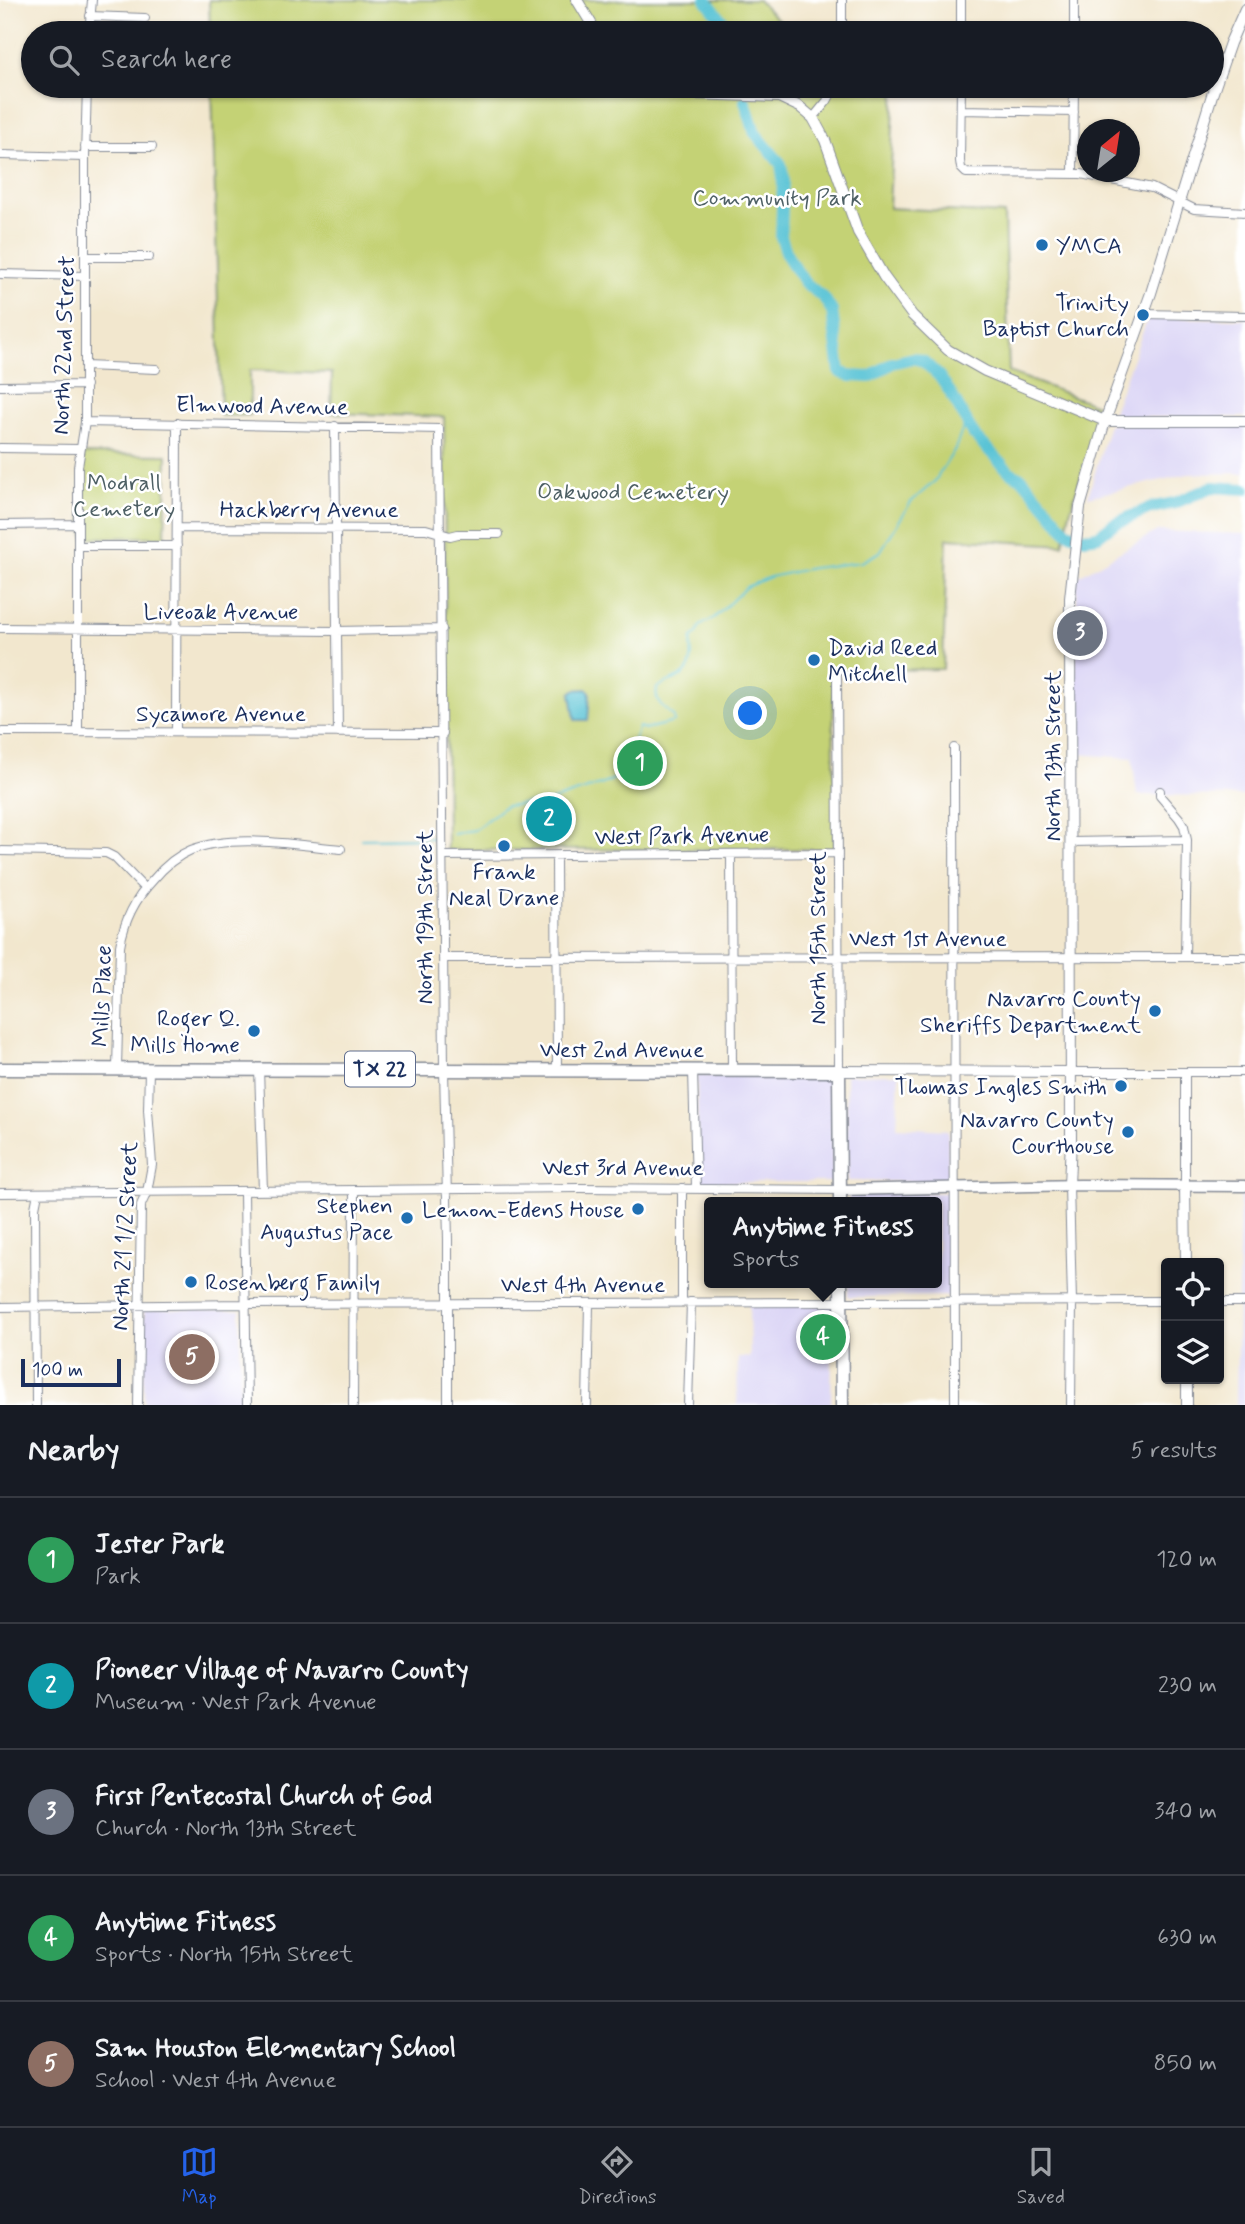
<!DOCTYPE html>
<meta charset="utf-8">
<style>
body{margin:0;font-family:Mynerve,sans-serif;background:#242831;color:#f1f3f6}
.controls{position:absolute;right:21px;bottom:21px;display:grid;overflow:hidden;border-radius:7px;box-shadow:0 2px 5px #0004}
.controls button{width:63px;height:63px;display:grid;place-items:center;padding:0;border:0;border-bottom:2px solid #363941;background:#171b24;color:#f1f3f6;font:35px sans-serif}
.compass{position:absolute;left:1077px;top:119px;width:63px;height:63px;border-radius:50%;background:#171b24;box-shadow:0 2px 5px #0004;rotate:30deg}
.scale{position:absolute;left:21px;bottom:18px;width:100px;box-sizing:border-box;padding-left:7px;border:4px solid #1b2f5e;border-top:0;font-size:19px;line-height:24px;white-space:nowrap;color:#1b2f5e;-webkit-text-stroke:5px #fff;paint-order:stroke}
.you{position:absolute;left:751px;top:714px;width:24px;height:24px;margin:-18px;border:5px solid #fff;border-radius:50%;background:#1a73e8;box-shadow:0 0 0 10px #1a73e833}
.badge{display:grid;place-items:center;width:46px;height:46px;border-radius:50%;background:#2563eb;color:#fff;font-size:23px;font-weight:700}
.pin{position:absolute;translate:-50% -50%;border:4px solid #fff;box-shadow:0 2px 7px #0006}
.popup{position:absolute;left:704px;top:1197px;width:238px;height:91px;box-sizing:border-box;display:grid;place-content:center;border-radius:7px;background:#171b24;filter:drop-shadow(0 2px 5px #0005);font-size:23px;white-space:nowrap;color:#9ea1a6}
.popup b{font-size:26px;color:#f1f3f6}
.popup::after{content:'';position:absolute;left:50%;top:100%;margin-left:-14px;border:14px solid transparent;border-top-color:#171b24}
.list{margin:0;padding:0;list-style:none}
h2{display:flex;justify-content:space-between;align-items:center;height:91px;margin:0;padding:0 28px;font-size:30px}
h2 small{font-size:23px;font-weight:400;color:#9ea1a6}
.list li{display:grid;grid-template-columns:46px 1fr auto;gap:21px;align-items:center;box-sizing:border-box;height:126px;padding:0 28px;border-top:2px solid #363941}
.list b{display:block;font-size:26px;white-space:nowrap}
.list p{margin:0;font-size:23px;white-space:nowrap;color:#9ea1a6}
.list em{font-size:23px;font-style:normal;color:#9ea1a6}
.icon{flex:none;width:38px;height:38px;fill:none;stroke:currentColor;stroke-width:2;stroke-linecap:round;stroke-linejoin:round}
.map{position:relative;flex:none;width:1245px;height:1405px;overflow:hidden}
.search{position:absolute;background:#171b24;box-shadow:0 2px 5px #0004;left:21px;right:21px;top:21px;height:77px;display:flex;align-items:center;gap:18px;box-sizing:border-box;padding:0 24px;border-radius:38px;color:#9ea1a6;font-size:26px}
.sheet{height:721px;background:#171b24}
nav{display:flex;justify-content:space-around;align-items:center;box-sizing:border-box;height:98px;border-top:2px solid #363941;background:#171b24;font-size:19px;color:#9ea1a6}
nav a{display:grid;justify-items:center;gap:4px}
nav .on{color:#2563eb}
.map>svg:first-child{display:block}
</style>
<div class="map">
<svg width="1245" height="1405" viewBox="0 0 1245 1405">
<rect width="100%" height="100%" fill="#fff"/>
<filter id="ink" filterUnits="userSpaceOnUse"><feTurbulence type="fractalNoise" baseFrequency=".0143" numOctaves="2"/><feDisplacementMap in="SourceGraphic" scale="14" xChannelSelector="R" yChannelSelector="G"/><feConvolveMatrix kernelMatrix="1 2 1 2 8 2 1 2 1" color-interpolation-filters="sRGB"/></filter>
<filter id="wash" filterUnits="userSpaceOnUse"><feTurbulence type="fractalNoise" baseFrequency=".00686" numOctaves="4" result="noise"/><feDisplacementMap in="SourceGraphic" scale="28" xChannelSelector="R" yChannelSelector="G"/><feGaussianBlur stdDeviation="1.57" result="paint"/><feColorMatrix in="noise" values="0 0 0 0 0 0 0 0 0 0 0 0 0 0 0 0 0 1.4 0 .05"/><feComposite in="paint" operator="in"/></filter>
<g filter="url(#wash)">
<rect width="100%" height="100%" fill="#f2e7ce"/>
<!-- built -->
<path fill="#dcd6f6" d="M 1148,318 L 1245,319 L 1245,417 L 1111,417 Z
M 1109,424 L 1245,424 L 1245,473 L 1188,474 L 1088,497 Z
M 1157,531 L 1245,534 L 1245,796 L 1137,795 L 1132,758 L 1075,754 L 1077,577 Z
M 899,1074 L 897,1127 L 948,1130 L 948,1182 L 848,1181 L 846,1075 Z
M 831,1075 L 833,1182 L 698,1182 L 697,1076 Z
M 849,1192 L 949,1193 L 949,1296 L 848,1297 L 848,1283 L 937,1283 L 937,1202 L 849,1202 Z
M 1240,1197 L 1245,1197 L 1245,1405 L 1236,1405 Z
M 749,1304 L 833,1304 L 831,1405 L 737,1405 L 738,1357 L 750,1357 Z
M 144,1309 L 240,1310 L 240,1405 L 144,1405 Z"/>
<!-- green -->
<path fill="#c4d274" stroke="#708069" stroke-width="2" d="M 209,0 L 758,0 L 779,21 L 779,33 L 210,33 Z
M 212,86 L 895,86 L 889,208 L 1004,214 L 1009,372 L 1102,407 L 1070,512 L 1063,545 L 947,538 L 943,669 L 833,671 L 835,849 L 447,850 L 444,417 L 331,413 L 332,373 L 250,370 L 250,415 L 221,416 Z
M 83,454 L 167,455 L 165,537 L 84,538 L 81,509 Z"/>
<!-- water -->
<path fill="#59c3d5" stroke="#3a799a" stroke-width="2" d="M 587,689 L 590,692 L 588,720 L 575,720 L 571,693 L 574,690 Z"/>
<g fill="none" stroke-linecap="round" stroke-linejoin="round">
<!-- stream -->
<path stroke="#59c3d5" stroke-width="2" d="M 453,833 L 474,830 L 505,806 L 550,801 L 603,784 L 620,776 L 639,727 L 645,729 L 674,722 L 674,717 C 664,706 654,704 657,688 C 668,679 688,680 691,661 C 693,653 690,646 692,638 L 697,634 L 700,626 L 714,618 L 746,587 L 770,577 L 812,568 L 861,562 L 880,552 L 911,502 L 935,481 L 955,449 L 966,420
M 361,839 L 434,838"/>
<!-- river -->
<path stroke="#59c3d5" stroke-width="12" d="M 706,0 L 732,33
M 744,86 L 745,89
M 745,101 L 755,133 L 781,164 L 783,179 L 781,237 L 788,257 L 804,282 L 824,298 L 832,311 L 840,372 L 851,376 L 870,377 L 892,363 L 913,358 L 923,361 L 939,376 L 950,392 L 974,435 L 1010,472 L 1023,479 L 1067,532 L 1085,538 L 1098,536 L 1112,525 L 1150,508 L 1175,503 L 1212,487 L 1245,489"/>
</g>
</g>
<g filter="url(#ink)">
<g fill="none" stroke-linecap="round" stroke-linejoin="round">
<defs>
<path id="minor" d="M 961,0 L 961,33
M 90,16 L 145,18
M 89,33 L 92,0
M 842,33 L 842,0
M 1074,33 L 1074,0
M 961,86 L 960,161 L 961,168 L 966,173 L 1081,174 L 1152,188 L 1194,209 L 1245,212
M 961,110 L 1074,112
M 813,118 L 827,101 L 835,86
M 85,147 L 152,147
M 0,155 L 85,157
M 1073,174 L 1074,86
M 85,257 L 149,257
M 0,274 L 85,276
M 1143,314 L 1245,316
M 85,366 L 156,369
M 0,386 L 86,385
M 85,422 L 439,429 L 444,1070 L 448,1240 L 448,1405
M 335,426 L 338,733
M 0,448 L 79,449
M 0,525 L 78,524
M 177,528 L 426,529 L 450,536 L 458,534 L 499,534
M 79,546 L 177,546
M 0,628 L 337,631 L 442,629
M 837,673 L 839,1071
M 78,731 L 78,467 L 85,422 L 85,157 L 87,86
M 176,731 L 177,423
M 0,732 L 443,733
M 954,748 L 955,1405
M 1160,791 L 1160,796 L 1179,818 L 1184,826 L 1187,840 L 1185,957
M 1071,842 L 1187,840
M 0,851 L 106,853 L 114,857 L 145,889
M 731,854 L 732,1070
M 443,856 L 838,853
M 556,856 L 557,1070
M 443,958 L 1245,957
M 117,1069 L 120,946 C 124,921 135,899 153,880 C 163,868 176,856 191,850 C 233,833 296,845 341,849
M 259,1069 L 263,1191
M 693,1070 L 696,1188
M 1071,1072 L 1245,1072
M 1185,1072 L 1185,1186
M 1069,1185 L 1072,1301 L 1071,1405
M 682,1188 L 682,1303
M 244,1192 L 247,1405
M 0,1193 L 579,1188 L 840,1190
M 1219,1302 L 1245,1302
M 0,1307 L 245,1304 L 1166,1301
M 36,1405 L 35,1208 L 38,1193
M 138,1405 L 141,1205 L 147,1192 L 152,1165 L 148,1110 L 149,1070
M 353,1405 L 354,1191
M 587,1405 L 589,1304
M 688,1405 L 691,1302"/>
<path id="tertiary" d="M 577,0 L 597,33
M 659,86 L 692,94 L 779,97 L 800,107 L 813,118 L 825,140 L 858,232 L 884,277 L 912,315 L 948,350 L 985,371 L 1105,421 L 1245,421
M 839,1071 L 1071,1072
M 1069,1185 L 1071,1140 L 1070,598 L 1080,507 L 1105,421 L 1151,293 L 1212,95 L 1230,43 L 1245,9
M 1185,1186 L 1186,1263
M 1187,1379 L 1187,1405"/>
<path id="secondary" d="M 840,1190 L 1080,1185 L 1245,1186"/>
<path id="primary" d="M 0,1069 L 839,1071 L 840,1202
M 841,1283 L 842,1405"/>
</defs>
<!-- minor casing -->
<use href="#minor" stroke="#868b96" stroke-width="10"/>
<!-- tertiary casing -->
<use href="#tertiary" stroke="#868b96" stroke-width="12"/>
<!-- secondary casing -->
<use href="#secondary" stroke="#868b96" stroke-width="13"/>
<!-- primary casing -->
<use href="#primary" stroke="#868b96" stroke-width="15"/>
<!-- minor -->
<use href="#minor" stroke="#fff" stroke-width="8"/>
<!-- tertiary -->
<use href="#tertiary" stroke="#fff" stroke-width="10"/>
<!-- secondary -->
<use href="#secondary" stroke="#fff" stroke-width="10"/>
<!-- primary -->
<use href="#primary" stroke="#fff" stroke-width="12"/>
</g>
</g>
<!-- markers -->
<g fill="#1f6fb2" stroke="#fff" stroke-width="2.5">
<circle cx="1042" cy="245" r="7"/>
<circle cx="1143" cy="315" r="7"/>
<circle cx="814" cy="660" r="7"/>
<circle cx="504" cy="846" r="7"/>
<circle cx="1155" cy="1011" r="7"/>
<circle cx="254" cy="1031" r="7"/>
<circle cx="1121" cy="1086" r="7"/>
<circle cx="1128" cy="1132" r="7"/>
<circle cx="638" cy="1209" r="7"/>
<circle cx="407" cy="1218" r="7"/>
<circle cx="191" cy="1282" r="7"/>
</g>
<g text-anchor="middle" stroke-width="5" stroke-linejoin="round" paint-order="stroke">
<!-- shield labels -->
<rect fill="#fff" stroke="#5f6d8e" stroke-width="2" x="345" y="1051.5" width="70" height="35" rx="5"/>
<g font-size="21" font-weight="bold" fill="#1b2f5e">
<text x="380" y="1076">TX 22</text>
</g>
<!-- park labels -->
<g font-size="23" fill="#4e6065" stroke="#fff">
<text x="777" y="205">Community Park</text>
<text x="124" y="490">Modrall<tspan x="124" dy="26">Cemetery</tspan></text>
<text x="633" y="499">Oakwood Cemetery</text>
</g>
<!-- poi labels -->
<g font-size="23" fill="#1b2f5e" stroke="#fff" text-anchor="end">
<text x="1056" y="253" text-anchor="start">YMCA</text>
<text x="1129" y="310">Trinity<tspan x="1129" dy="26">Baptist Church</tspan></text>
<text x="828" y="655" text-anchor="start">David Reed<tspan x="828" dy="26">Mitchell</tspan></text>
<text x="504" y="879" text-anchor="middle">Frank<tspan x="504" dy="26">Neal Drane</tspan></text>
<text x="1141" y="1006">Navarro County<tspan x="1141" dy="26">Sheriffs Department</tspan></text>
<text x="240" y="1026">Roger Q.<tspan x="240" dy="26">Mills Home</tspan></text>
<text x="1107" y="1094">Thomas Ingles Smith</text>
<text x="1114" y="1127">Navarro County<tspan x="1114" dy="26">Courthouse</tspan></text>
<text x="393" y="1213">Stephen<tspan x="393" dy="26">Augustus Pace</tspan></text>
<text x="624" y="1217">Lemon-Edens House</text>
<text x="205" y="1290" text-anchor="start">Rosenberg Family</text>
</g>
<!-- street labels -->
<g font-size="23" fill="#1b2f5e" stroke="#fff">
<text transform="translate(63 345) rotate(-88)" y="8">North 22nd Street</text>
<text transform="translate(262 405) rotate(1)" y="8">Elmwood Avenue</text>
<text x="309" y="517">Hackberry Avenue</text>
<text x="221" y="619">Liveoak Avenue</text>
<text x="221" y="721">Sycamore Avenue</text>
<text transform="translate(1052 756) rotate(-90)" y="8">North 13th Street</text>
<text transform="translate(682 835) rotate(-1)" y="8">West Park Avenue</text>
<text transform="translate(424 917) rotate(-90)" y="8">North 19th Street</text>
<text transform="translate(817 938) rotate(-90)" y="8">North 15th Street</text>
<text x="928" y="946">West 1st Avenue</text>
<text transform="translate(101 996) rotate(-88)" y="8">Mills Place</text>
<text x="622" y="1057">West 2nd Avenue</text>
<text x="623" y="1175">West 3rd Avenue</text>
<text transform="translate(124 1236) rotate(-87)" y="8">North 21 1/2 Street</text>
<text x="583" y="1292">West 4th Avenue</text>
</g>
</g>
</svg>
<div class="controls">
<button><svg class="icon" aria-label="locate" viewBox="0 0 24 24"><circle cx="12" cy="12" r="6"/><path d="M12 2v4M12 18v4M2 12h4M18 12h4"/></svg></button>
<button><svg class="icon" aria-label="layers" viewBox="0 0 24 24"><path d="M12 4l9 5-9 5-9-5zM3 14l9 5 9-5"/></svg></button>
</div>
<svg class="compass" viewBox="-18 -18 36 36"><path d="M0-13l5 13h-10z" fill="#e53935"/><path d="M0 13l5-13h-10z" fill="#9ea1a6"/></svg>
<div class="scale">100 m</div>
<div class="you"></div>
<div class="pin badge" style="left:640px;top:763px;background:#2e9e5b">1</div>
<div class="pin badge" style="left:549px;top:819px;background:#0f9aa8">2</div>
<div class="pin badge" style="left:1080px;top:633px;background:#6b7280">3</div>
<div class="pin badge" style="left:823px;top:1337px;background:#2e9e5b">4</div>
<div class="popup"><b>Anytime Fitness</b>Sports</div>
<div class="pin badge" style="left:192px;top:1357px;background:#8d6e63">5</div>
<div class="search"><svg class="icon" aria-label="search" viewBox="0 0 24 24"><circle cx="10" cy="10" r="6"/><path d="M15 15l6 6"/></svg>Search here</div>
</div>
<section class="sheet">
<h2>Nearby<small>5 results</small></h2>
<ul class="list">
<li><span class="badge" style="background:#2e9e5b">1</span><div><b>Jester Park</b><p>Park</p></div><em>120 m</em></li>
<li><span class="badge" style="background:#0f9aa8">2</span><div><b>Pioneer Village of Navarro County</b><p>Museum · West Park Avenue</p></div><em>230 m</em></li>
<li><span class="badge" style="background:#6b7280">3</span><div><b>First Pentecostal Church of God</b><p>Church · North 13th Street</p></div><em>340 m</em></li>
<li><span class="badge" style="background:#2e9e5b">4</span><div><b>Anytime Fitness</b><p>Sports · North 15th Street</p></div><em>630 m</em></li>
<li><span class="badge" style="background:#8d6e63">5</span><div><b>Sam Houston Elementary School</b><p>School · West 4th Avenue</p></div><em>850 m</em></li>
</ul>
</section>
<nav>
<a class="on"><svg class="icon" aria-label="map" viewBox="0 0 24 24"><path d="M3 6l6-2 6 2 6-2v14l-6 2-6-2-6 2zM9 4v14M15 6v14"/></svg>Map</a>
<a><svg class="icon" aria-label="directions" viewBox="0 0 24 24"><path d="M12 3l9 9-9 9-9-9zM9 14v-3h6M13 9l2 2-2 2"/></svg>Directions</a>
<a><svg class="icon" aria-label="saved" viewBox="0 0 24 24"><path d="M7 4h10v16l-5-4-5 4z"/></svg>Saved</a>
</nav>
